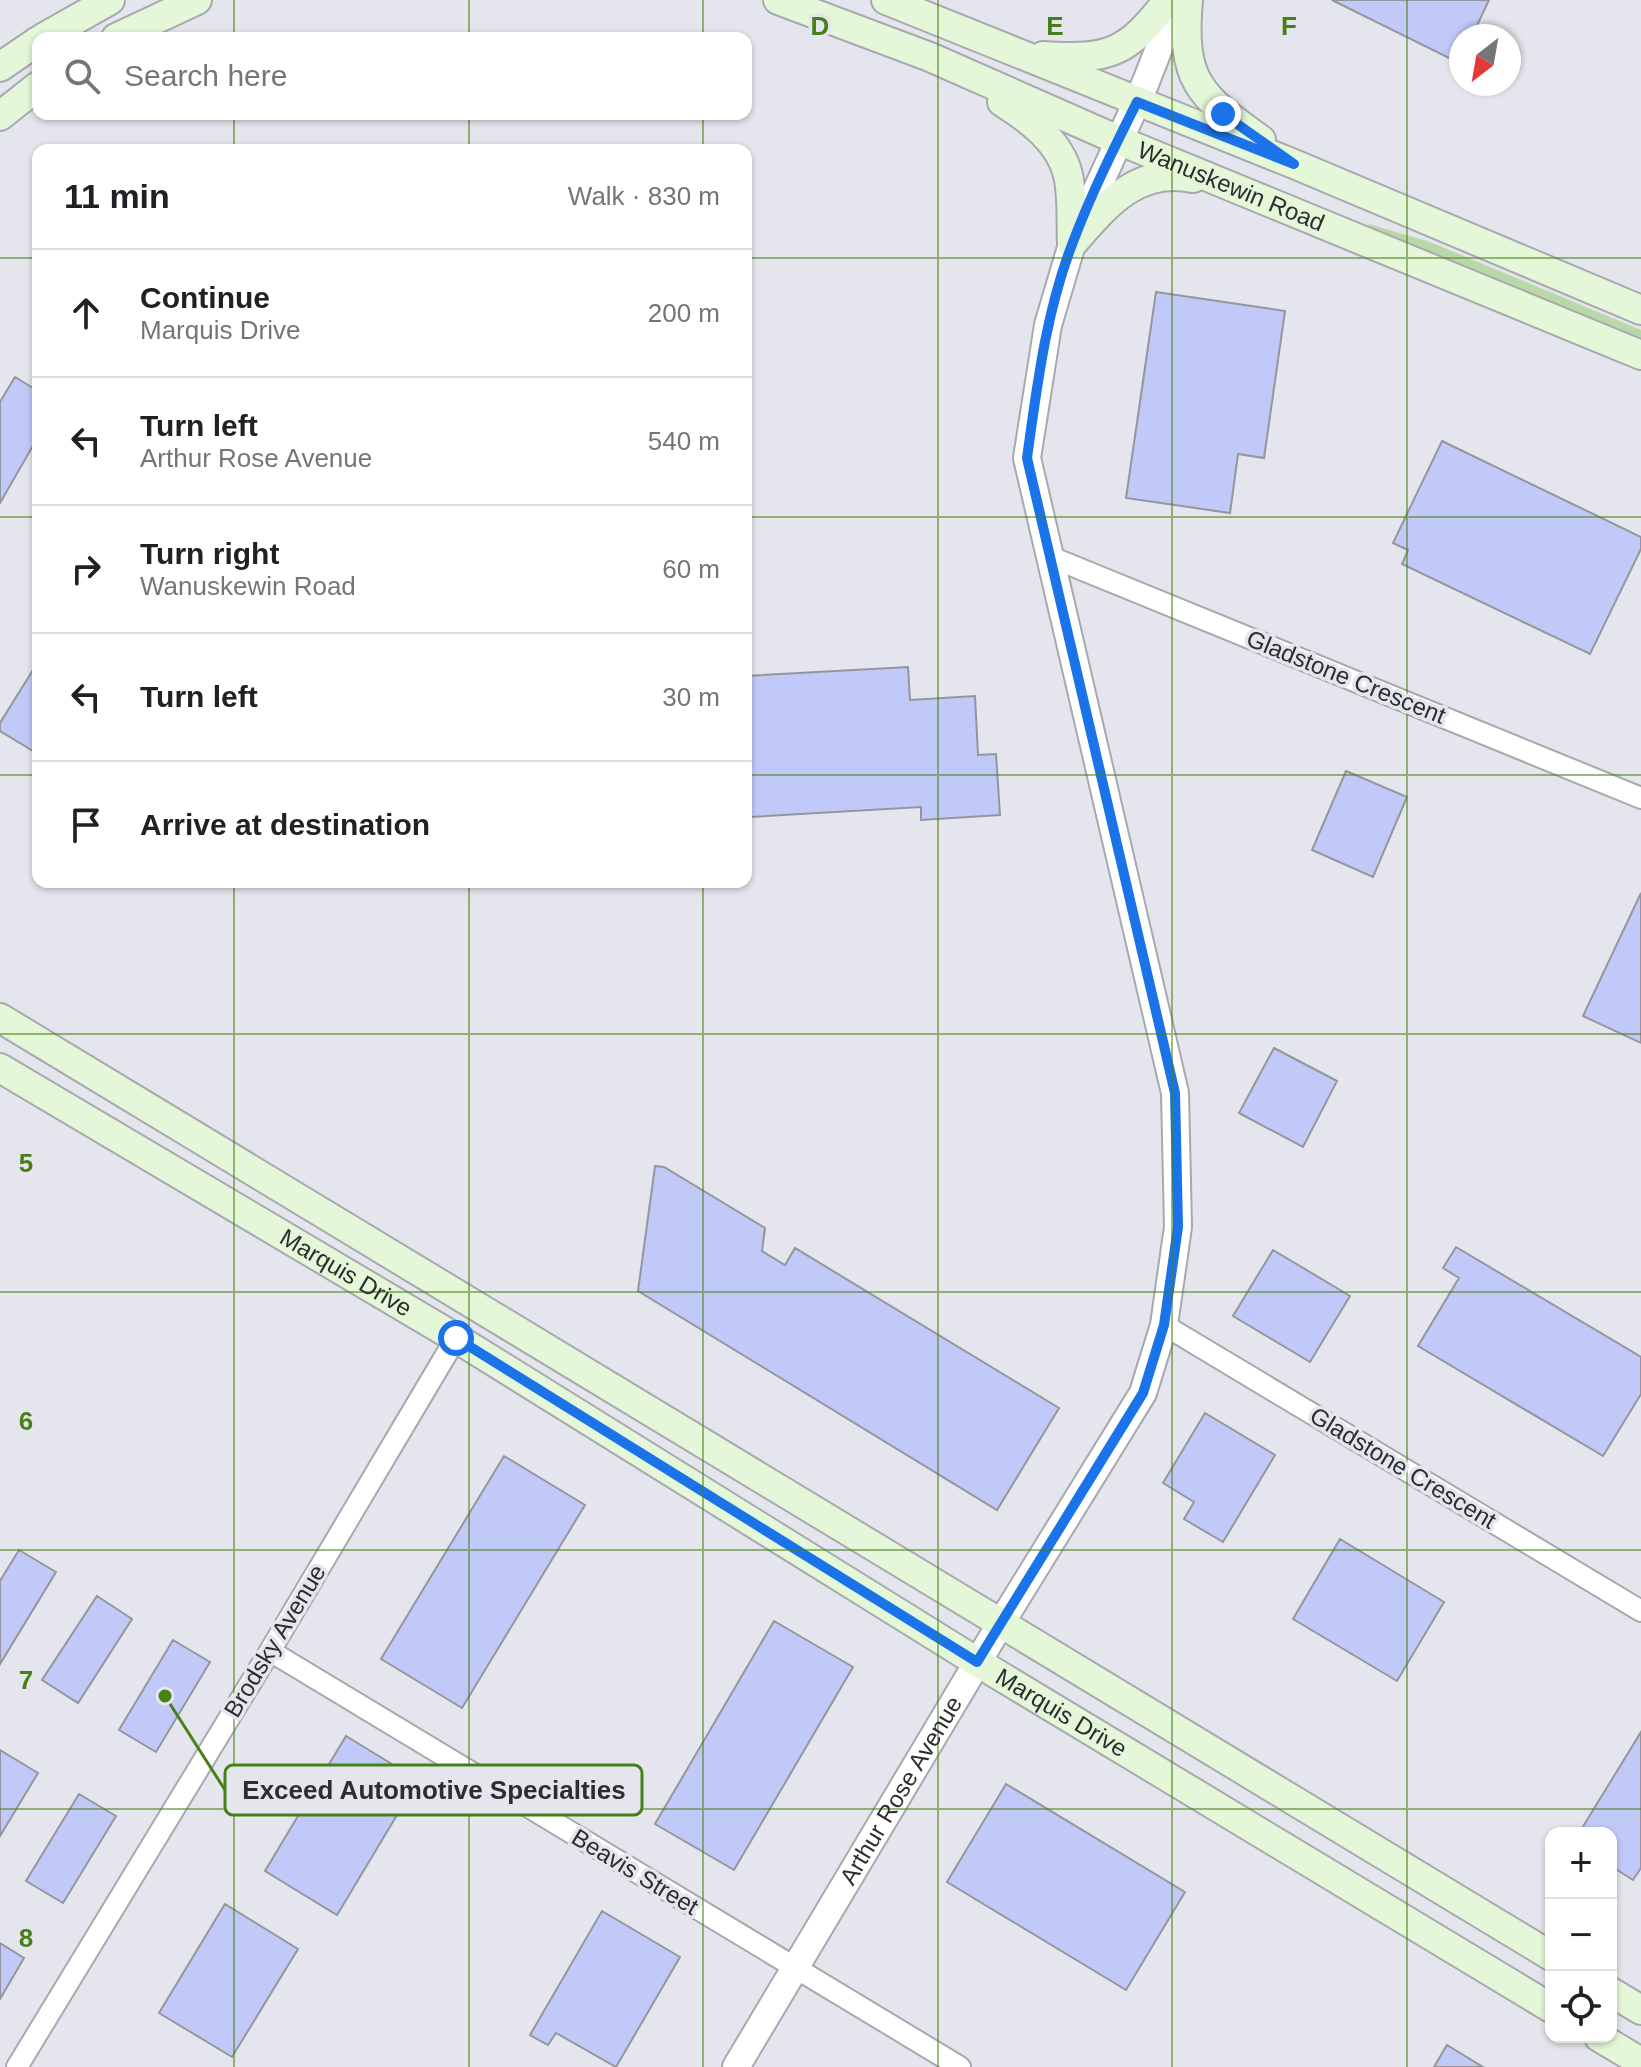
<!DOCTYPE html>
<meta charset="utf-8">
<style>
body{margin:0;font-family:Helvetica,sans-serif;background:#f2f2f2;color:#202124}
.controls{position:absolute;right:24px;bottom:24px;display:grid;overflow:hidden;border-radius:16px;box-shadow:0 2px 6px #0004}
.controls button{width:72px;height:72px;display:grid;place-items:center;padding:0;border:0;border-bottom:2px solid #e0e0e0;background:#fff;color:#202124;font:40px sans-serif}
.compass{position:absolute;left:1449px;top:24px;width:72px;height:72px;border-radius:50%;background:#fff;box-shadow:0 2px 6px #0004;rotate:211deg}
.stop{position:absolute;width:24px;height:24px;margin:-18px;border:6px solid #1a73e8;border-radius:50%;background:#fff}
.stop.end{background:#1a73e8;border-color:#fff;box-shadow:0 2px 8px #0008}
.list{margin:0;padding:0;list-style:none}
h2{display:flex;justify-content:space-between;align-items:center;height:104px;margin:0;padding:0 32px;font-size:34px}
h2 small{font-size:26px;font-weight:400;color:#757577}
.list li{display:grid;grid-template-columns:52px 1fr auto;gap:24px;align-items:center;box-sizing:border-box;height:128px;padding:0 32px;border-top:2px solid #e0e0e0}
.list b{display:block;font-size:30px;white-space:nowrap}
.list p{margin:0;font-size:26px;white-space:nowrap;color:#757577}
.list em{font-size:26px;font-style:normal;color:#757577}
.icon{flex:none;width:44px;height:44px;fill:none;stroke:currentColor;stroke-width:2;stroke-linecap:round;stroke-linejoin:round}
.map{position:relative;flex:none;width:1641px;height:2067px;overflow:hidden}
.search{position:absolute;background:#fff;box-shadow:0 2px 6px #0004;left:32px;top:32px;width:720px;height:88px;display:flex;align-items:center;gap:20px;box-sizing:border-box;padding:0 28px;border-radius:16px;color:#757577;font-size:30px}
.panel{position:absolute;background:#fff;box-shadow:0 2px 6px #0004;left:32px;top:144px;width:720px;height:744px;border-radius:16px}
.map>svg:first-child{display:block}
</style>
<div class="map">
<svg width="1641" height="2067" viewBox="0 0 1641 2067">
<rect width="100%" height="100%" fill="#e5e6ed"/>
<!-- green -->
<path fill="#b9d8a8" d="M 1369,224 L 1430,242 L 1641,330 L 1641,339 L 1368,226 Z"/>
<!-- building -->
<path fill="#c1c9f9" stroke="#95969d" stroke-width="2" d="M 1332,0 L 1489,0 L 1472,36 L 1461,36 L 1461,64 Z
M 1156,292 L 1285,311 L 1264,458 L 1238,454 L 1230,513 L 1126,498 Z
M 15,377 L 38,391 L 38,437 L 0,503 L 0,402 Z
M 1442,441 L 1641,537 L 1641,549 L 1590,654 L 1402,564 L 1408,550 L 1393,543 Z
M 38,662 L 38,754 L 0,731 L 0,723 Z
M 908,667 L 910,700 L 975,696 L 978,755 L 996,754 L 1000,815 L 921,820 L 921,807 L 751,817 L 746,733 L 746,676 Z
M 1346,771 L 1407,797 L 1373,877 L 1312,850 Z
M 1641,893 L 1641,1043 L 1583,1016 Z
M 1274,1048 L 1337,1081 L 1303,1147 L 1239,1113 Z
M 655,1166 L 664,1167 L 765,1228 L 762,1251 L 785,1265 L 795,1248 L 1059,1408 L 997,1510 L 638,1291 Z
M 1456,1247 L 1641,1357 L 1641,1394 L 1603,1456 L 1418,1346 L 1459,1278 L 1443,1268 Z
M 1273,1250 L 1350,1296 L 1310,1362 L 1233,1316 Z
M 1205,1413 L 1275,1455 L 1223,1542 L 1184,1519 L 1194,1502 L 1163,1483 Z
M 504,1456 L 585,1505 L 462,1708 L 381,1659 Z
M 1340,1539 L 1444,1602 L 1397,1681 L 1293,1619 Z
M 19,1550 L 56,1572 L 0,1664 L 0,1581 Z
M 97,1596 L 132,1619 L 78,1703 L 42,1680 Z
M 774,1621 L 853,1667 L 734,1870 L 655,1824 Z
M 173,1640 L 210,1662 L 156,1752 L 119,1730 Z
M 1641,1732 L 1641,1868 L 1633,1880 L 1611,1866 L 1611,1833 L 1579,1833 Z
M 346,1736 L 418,1780 L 337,1915 L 265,1871 Z
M 0,1750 L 38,1773 L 0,1836 Z
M 1006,1784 L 1185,1892 L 1126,1990 L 947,1882 Z
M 79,1794 L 116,1816 L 63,1903 L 26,1881 Z
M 225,1904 L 298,1949 L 232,2057 L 159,2013 Z
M 602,1911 L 680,1957 L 616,2067 L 556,2033 L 548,2045 L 530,2035 Z
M 0,1943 L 24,1958 L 0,1999 Z
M 1447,2045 L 1483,2067 L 1434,2067 Z"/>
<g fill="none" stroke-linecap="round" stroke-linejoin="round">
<defs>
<path id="minor" d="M 1051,557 L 1641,798
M 1164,1325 L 1641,1611
M 270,1651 L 960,2067
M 17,2067 L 270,1651 L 456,1338"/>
<g id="tertiary">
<path id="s1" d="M 736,2067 L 1001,1623 L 1143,1393 L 1164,1325 L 1178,1227 L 1175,1093 L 1027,458 L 1048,325 L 1072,244 L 1145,84 L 1178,0"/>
</g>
<g id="secondary">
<path id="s2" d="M 778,0 L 930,57 L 1118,140 L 1641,355"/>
<path d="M 886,0 L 1294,164 L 1641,310"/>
<path d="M 1188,0 C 1181,80 1198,95 1261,140"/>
<path d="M 43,38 L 110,0"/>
<path d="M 116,38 L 197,0"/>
<path d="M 1043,56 C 1109,60 1127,54 1168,0"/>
<path d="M 0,67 L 38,41"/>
<path d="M 1002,102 C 1029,119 1060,141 1068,175 C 1073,196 1071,222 1072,244"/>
<path d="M 0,116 L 38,86"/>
<path d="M 1072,244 C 1105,206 1137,166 1193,178"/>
<path d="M 0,1018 L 1551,1956"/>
<path id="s3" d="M 0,1068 L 456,1338 L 977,1662 L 1551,2008"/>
<path d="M 1611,1992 L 1641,2010"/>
<path d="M 1599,2037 L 1641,2062"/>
</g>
</defs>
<!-- minor casing -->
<use href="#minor" stroke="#a8a9af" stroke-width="24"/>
<!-- tertiary casing -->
<use href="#tertiary" stroke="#a8a9af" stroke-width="30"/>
<!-- secondary casing -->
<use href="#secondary" stroke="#a8a9af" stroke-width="32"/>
<!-- minor -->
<use href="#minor" stroke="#fff" stroke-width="20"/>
<!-- tertiary -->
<use href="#tertiary" stroke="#fff" stroke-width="26"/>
<!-- secondary -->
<use href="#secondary" stroke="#e4f7d8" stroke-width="28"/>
</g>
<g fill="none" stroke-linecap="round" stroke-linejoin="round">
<!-- route -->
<path stroke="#1a73e8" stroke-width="10" d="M 456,1338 L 977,1662 L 1143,1393 L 1164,1325 L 1178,1227 L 1175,1093 L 1027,458 C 1037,386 1046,311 1073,242 C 1091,194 1114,148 1137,102 L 1294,164 L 1223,114"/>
</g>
<!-- grid -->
<path fill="none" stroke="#488018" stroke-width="2" stroke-opacity="0.55" d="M 234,0 L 234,38M 469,0 L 469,38M 703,0 L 703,38M 938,0 L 938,2067M 1172,0 L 1172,2067M 1407,0 L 1407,2067M 234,114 L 234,150M 469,114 L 469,150M 703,114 L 703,150M 0,258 L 38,258M 746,258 L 1641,258M 0,517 L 38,517M 746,517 L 1641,517M 0,775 L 38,775M 746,775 L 1641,775M 234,882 L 234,2067M 469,882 L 469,2067M 703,882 L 703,2067M 0,1034 L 1641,1034M 0,1292 L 1641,1292M 0,1550 L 1641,1550M 0,1809 L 1641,1809"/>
<g text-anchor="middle" stroke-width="7" stroke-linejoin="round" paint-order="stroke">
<!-- street labels -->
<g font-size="24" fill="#2c2d2f" stroke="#e5e6ed">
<text dy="8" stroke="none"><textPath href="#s2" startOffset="490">Wanuskewin Road</textPath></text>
<text transform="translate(1346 677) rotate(22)" y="8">Gladstone Crescent</text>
<text dy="8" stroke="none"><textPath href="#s3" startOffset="402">Marquis Drive</textPath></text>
<text transform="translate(1403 1468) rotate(31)" y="8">Gladstone Crescent</text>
<text transform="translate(275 1641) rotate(-59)" y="8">Brodsky Avenue</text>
<text dy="8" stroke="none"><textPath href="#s3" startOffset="1242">Marquis Drive</textPath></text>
<text dy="8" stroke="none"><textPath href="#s1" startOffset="322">Arthur Rose Avenue</textPath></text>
<text transform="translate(635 1872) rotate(31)" y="8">Beavis Street</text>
</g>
</g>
<g font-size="26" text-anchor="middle" font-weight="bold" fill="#488018" stroke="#e5e6ed" stroke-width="7" stroke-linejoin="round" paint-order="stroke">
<text x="820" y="35">D</text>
<text x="1055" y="35">E</text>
<text x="1289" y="35">F</text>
<text x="26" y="1172">5</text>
<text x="26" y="1430">6</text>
<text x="26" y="1689">7</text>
<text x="26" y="1947">8</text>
</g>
<!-- callouts -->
<path fill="none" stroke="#488018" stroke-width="3" d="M165 1696L225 1790"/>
<circle fill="#488018" stroke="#e5e6ed" stroke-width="3" cx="165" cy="1696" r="8"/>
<rect fill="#e5e6ed" stroke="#488018" stroke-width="3" x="225" y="1765" width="417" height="50" rx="8"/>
<g font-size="26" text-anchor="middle" font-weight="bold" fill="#2c2d2f">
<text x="434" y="1799">Exceed Automotive Specialties</text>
</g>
</svg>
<div class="controls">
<button>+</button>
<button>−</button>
<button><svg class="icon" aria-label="locate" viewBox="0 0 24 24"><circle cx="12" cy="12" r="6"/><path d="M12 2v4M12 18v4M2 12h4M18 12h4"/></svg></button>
</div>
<svg class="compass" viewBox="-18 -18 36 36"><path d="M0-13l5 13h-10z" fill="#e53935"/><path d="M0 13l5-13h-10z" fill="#757577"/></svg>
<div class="stop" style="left:456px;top:1338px"></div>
<div class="stop end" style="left:1223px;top:114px"></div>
<div class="search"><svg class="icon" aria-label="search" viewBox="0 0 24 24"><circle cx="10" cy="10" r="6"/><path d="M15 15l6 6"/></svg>Search here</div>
<section class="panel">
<h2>11 min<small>Walk · 830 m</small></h2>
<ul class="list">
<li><svg class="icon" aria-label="ahead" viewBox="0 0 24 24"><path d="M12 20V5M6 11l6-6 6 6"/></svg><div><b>Continue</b><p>Marquis Drive</p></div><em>200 m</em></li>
<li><svg class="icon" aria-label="left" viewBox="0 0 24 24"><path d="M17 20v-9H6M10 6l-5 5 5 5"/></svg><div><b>Turn left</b><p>Arthur Rose Avenue</p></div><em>540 m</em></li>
<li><svg class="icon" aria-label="right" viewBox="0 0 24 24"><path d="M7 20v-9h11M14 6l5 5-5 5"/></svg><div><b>Turn right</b><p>Wanuskewin Road</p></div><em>60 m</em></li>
<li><svg class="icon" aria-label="left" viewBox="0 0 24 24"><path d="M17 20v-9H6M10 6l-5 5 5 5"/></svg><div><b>Turn left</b></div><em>30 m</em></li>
<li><svg class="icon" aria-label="arrive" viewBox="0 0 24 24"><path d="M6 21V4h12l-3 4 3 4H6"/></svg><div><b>Arrive at destination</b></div></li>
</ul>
</section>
</div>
